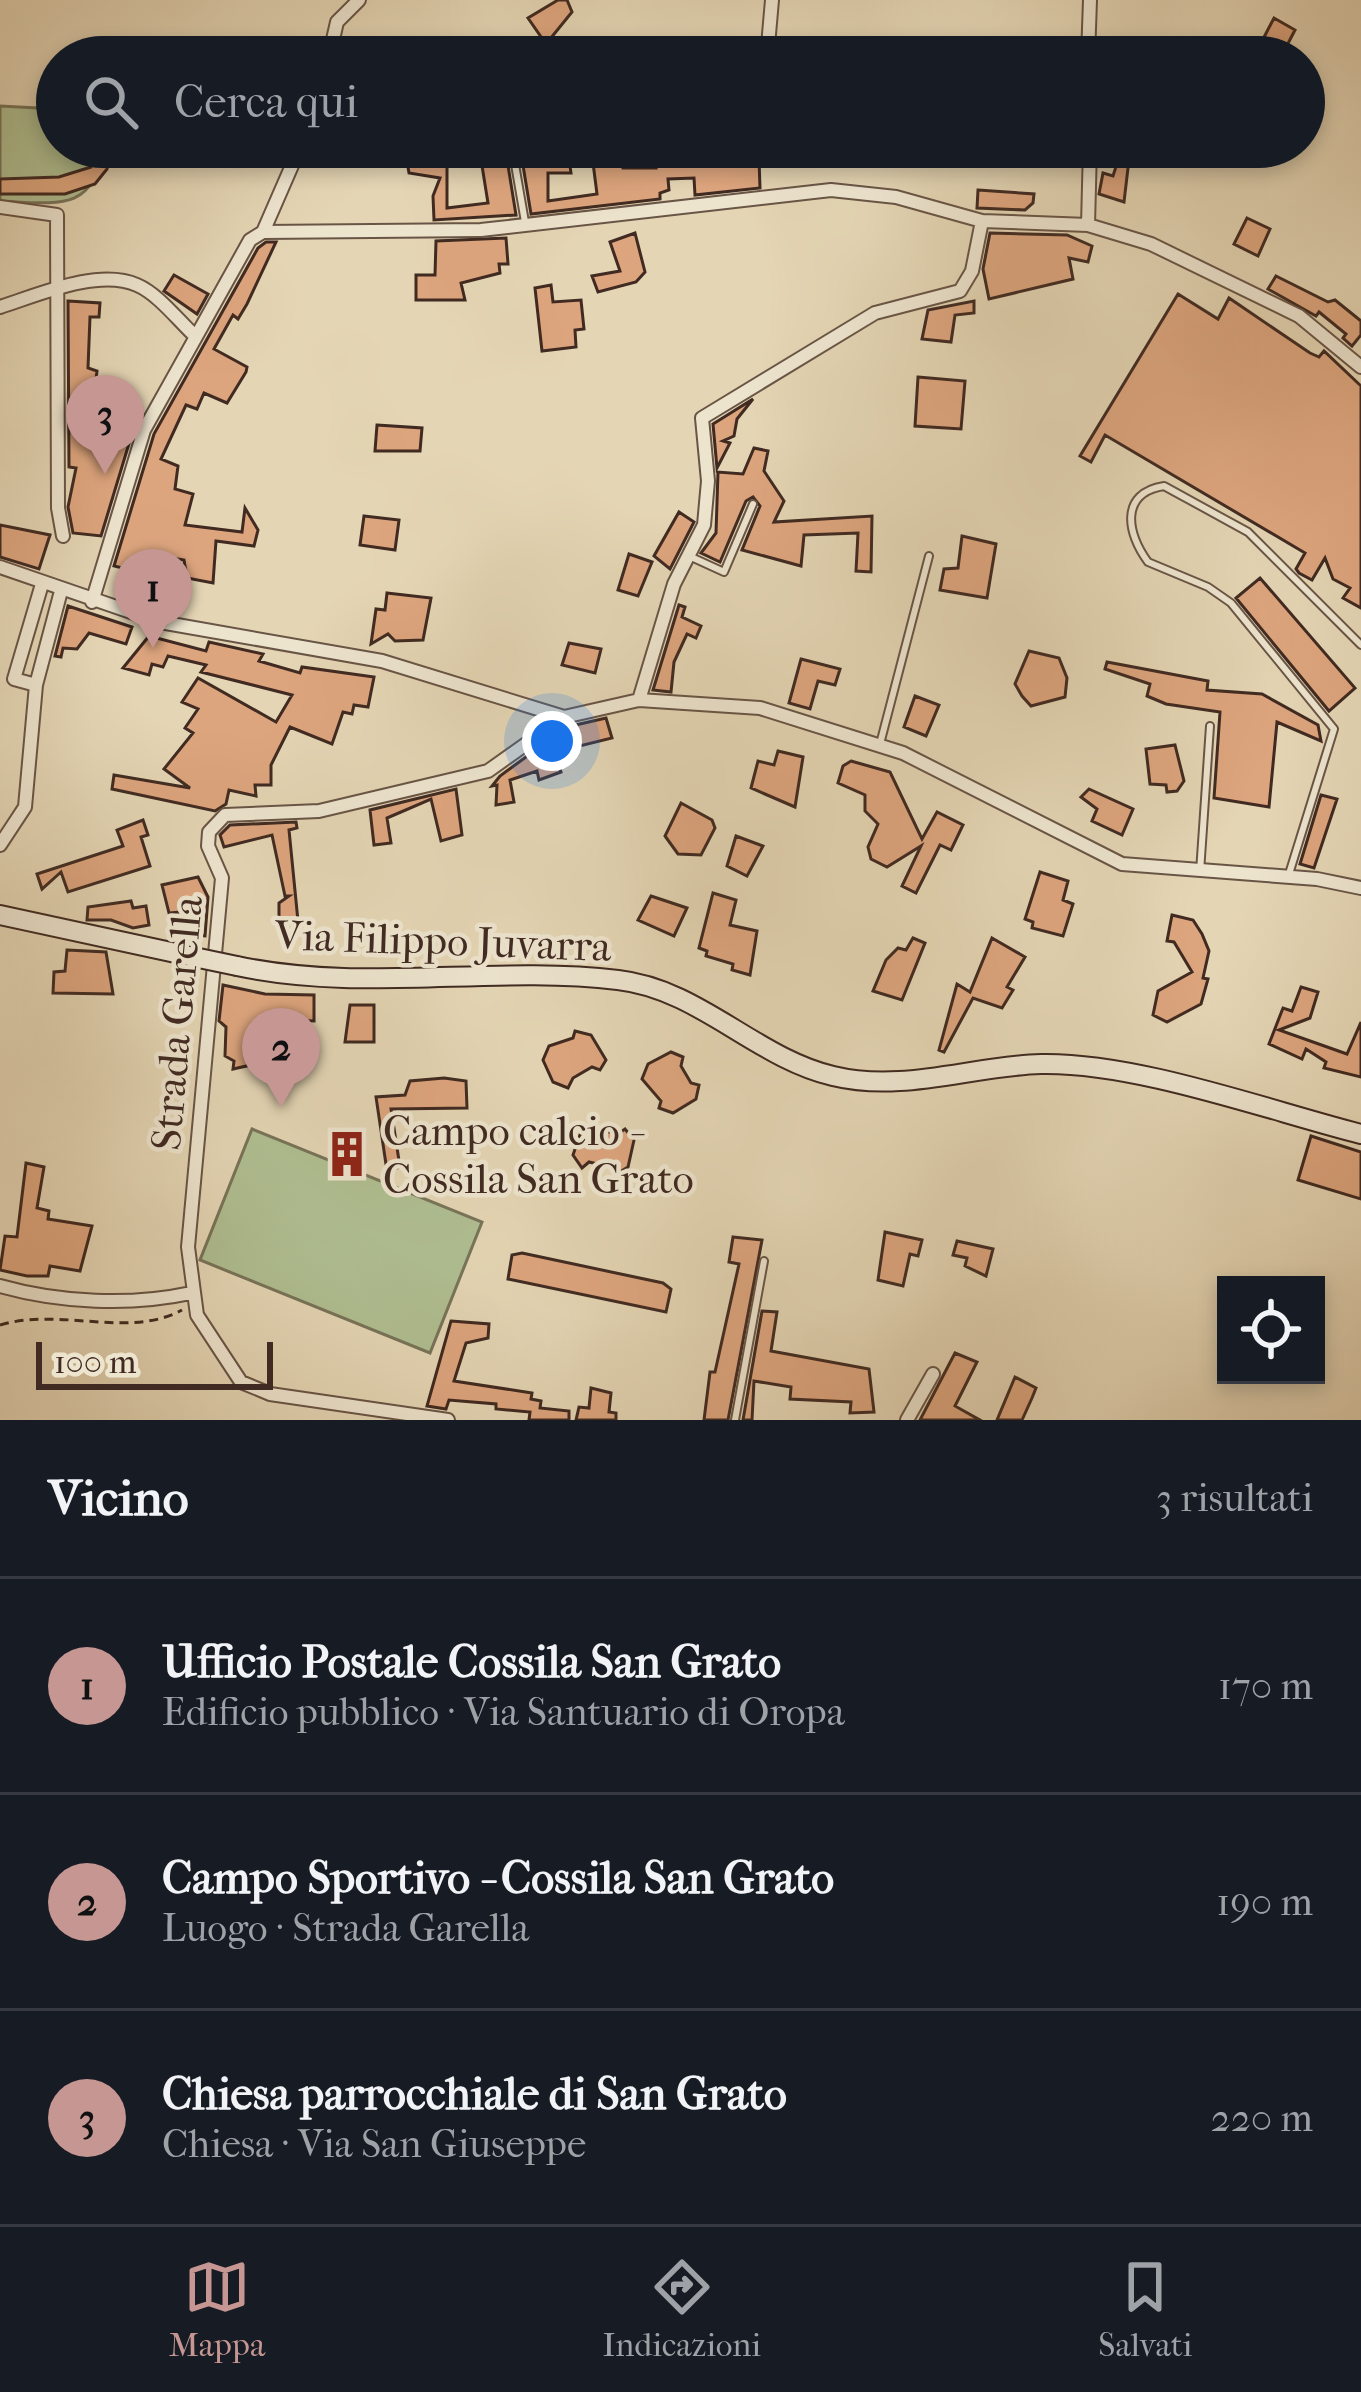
<!DOCTYPE html>
<html lang="it">
<meta charset="utf-8">
<style>
body{margin:0;font-family:"IM FELL French Canon",serif;background:#242831;color:#f1f3f6}
.controls{position:absolute;right:36px;bottom:36px;display:grid;overflow:hidden;border-radius:0px;box-shadow:0 6px 18px #0003}
.controls button{width:108px;height:108px;display:grid;place-items:center;padding:0;border:0;border-bottom:3px solid #363941;background:#171b24;color:#f1f3f6;font:60px sans-serif}
.scale{position:absolute;left:36px;bottom:30px;width:237px;box-sizing:border-box;padding-left:12px;border:6px solid #402a21;border-top:0;font-size:33px;line-height:42px;white-space:nowrap;color:#402a21;-webkit-text-stroke:9px #ede4ce;paint-order:stroke}
.you{position:absolute;left:552px;top:741px;width:42px;height:42px;margin:-30px;border:9px solid #fff;border-radius:50%;background:#1a73e8;box-shadow:0 0 0 18px #1a73e833}
.badge{display:grid;place-items:center;width:78px;height:78px;border-radius:50%;background:#c59692;color:#111;font-size:39px;font-weight:700}
.pin{position:absolute;translate:-50% -99px;filter:drop-shadow(0 3px 6px #0008)}
.pin::after{content:'';position:absolute;top:63px;width:42px;height:36px;background:inherit;clip-path:polygon(0 0,100% 0,50% 100%)}
.list{margin:0;padding:0;list-style:none}
h2{display:flex;justify-content:space-between;align-items:center;height:156px;margin:0;padding:0 48px;font-size:51px}
h2 small{font-size:39px;font-weight:400;color:#9ea1a6}
.list li{display:grid;grid-template-columns:78px 1fr auto;gap:36px;align-items:center;box-sizing:border-box;height:216px;padding:0 48px;border-top:3px solid #363941}
.list b{display:block;font-size:45px;white-space:nowrap}
.list p{margin:0;font-size:39px;white-space:nowrap;color:#9ea1a6}
.list em{font-size:39px;font-style:normal;color:#9ea1a6}
.icon{flex:none;width:66px;height:66px;fill:none;stroke:currentColor;stroke-width:2;stroke-linecap:round;stroke-linejoin:round}
.map{position:relative;flex:none;width:1361px;height:1420px;overflow:hidden}
.search{position:absolute;background:#171b24;box-shadow:0 6px 18px #0003;left:36px;right:36px;top:36px;height:132px;display:flex;align-items:center;gap:30px;box-sizing:border-box;padding:0 42px;border-radius:66px;color:#9ea1a6;font-size:45px}
.sheet{height:804px;background:#171b24}
nav{display:flex;justify-content:space-around;align-items:center;box-sizing:border-box;height:168px;border-top:3px solid #363941;background:#171b24;font-size:33px;color:#9ea1a6}
nav a{display:grid;justify-items:center;gap:6px}
nav .on{color:#c59692}
.map>svg:first-child{display:block}
</style>
<div class="map">
<svg width="1361" height="1420" viewBox="0 0 1361 1420">
<rect width="100%" height="100%" fill="#e4d5b4"/>
<filter id="stains"><feTurbulence type="fractalNoise" baseFrequency=".00167" numOctaves="4"/><feColorMatrix values="0 0 0 0 .2 0 0 0 0 .09 0 0 0 0 .02 0 0 0 .5 -.17"/></filter>
<radialGradient id="worn" r=".72"><stop offset=".6" stop-color="#630" stop-opacity="0"/><stop offset="1" stop-color="#630" stop-opacity=".3"/></radialGradient>
<!-- green -->
<path fill="#afbe91" stroke="#787459" stroke-width="3" d="M 0,106 L 57,109 L 57,147 L 100,147 C 98,214 52,203 0,201 Z
M 252,1129 L 482,1222 L 430,1353 L 200,1260 Z"/>
<!-- building -->
<path fill="#dda57e" stroke="#402a21" stroke-width="3" d="M 558,0 L 567,0 L 572,12 L 546,44 L 528,18 Z
M 1274,18 L 1295,30 L 1281,57 L 1266,57 L 1270,51 L 1260,45 Z
M 95,147 L 112,147 L 107,169 L 95,184 L 65,194 L 0,194 L 0,179 L 59,177 L 91,167 Z
M 447,147 L 447,208 L 488,203 L 479,147 L 505,147 L 516,215 L 434,220 L 433,196 L 440,178 L 409,173 L 405,150 Z
M 520,147 L 559,147 L 560,160 L 569,159 L 571,173 L 548,173 L 548,201 L 597,194 L 592,155 L 621,151 L 623,168 L 656,168 L 655,156 L 692,152 L 692,147 L 766,147 L 765,159 L 759,159 L 760,188 L 695,195 L 694,178 L 668,179 L 669,190 L 660,193 L 660,199 L 531,214 Z
M 1025,147 L 1068,147 L 1069,165 L 1025,164 Z
M 1122,148 L 1130,151 L 1124,202 L 1099,194 L 1103,173 L 1113,176 Z
M 978,190 L 1034,194 L 1033,203 L 1025,210 L 977,208 Z
M 1247,218 L 1270,229 L 1258,256 L 1234,244 Z
M 635,233 L 645,272 L 636,282 L 598,292 L 592,276 L 620,271 L 610,242 Z
M 990,233 L 1067,235 L 1092,246 L 1088,262 L 1069,258 L 1073,279 L 989,299 L 983,269 Z
M 506,238 L 508,264 L 499,264 L 500,273 L 461,283 L 465,300 L 416,300 L 416,275 L 435,275 L 436,241 Z
M 266,242 L 276,242 L 247,304 L 238,319 L 233,315 L 214,349 L 247,367 L 246,372 L 227,403 L 204,393 L 197,409 L 186,405 L 161,459 L 178,466 L 175,489 L 193,494 L 185,525 L 242,532 L 245,508 L 258,530 L 254,546 L 216,541 L 213,583 L 187,578 L 184,560 L 155,555 L 151,575 L 114,566 L 154,434 L 258,248 Z
M 174,275 L 208,294 L 197,314 L 164,291 Z
M 1276,276 L 1328,302 L 1335,300 L 1361,321 L 1361,335 L 1352,346 L 1343,338 L 1346,334 L 1319,312 L 1316,316 L 1268,289 Z
M 551,285 L 553,302 L 581,300 L 584,329 L 575,330 L 576,347 L 542,351 L 535,288 Z
M 1178,294 L 1218,319 L 1229,298 L 1310,353 L 1319,357 L 1324,351 L 1361,386 L 1361,608 L 1343,598 L 1350,588 L 1333,579 L 1325,558 L 1312,580 L 1299,573 L 1296,569 L 1305,553 L 1105,435 L 1091,462 L 1080,456 Z
M 68,301 L 100,303 L 99,317 L 90,317 L 88,368 L 97,371 L 88,444 L 116,450 L 122,425 L 134,427 L 101,536 L 73,533 L 68,507 L 76,468 L 69,467 Z
M 974,301 L 974,313 L 955,315 L 951,342 L 922,339 L 928,310 Z
M 918,377 L 965,381 L 961,429 L 915,426 Z
M 753,399 L 737,419 L 734,436 L 723,441 L 730,443 L 717,468 L 713,424 Z
M 377,425 L 422,428 L 420,451 L 375,451 Z
M 754,448 L 768,451 L 764,471 L 784,501 L 774,522 L 872,516 L 871,572 L 856,571 L 858,533 L 804,535 L 801,566 L 742,550 L 760,506 L 753,497 L 746,501 L 720,562 L 701,553 L 716,533 L 718,472 L 743,474 Z
M 679,512 L 694,522 L 670,569 L 654,556 Z
M 364,516 L 399,520 L 395,550 L 360,545 Z
M 0,525 L 50,535 L 39,569 L 0,557 Z
M 962,536 L 996,544 L 987,598 L 940,590 L 944,569 L 958,568 Z
M 629,554 L 652,562 L 638,596 L 618,590 Z
M 1260,578 L 1355,688 L 1329,711 L 1236,598 Z
M 387,593 L 431,598 L 423,640 L 395,641 L 388,634 L 371,644 L 376,609 L 385,610 Z
M 679,605 L 685,607 L 682,617 L 701,626 L 696,638 L 687,634 L 674,662 L 671,692 L 653,690 Z
M 68,606 L 132,627 L 126,644 L 89,633 L 77,649 L 63,648 L 61,657 L 55,656 Z
M 149,636 L 206,651 L 209,642 L 263,654 L 259,661 L 300,673 L 302,667 L 374,677 L 368,707 L 354,705 L 352,714 L 343,712 L 332,744 L 290,727 L 271,765 L 271,785 L 255,785 L 256,796 L 229,790 L 226,804 L 215,811 L 112,789 L 114,775 L 190,788 L 164,769 L 193,733 L 185,728 L 198,709 L 182,702 L 198,678 L 276,722 L 292,695 L 201,672 L 206,665 L 168,656 L 163,667 L 152,664 L 149,675 L 123,668 Z
M 569,643 L 601,649 L 595,673 L 562,665 Z
M 1029,651 L 1059,658 L 1067,678 L 1065,697 L 1031,706 L 1022,696 L 1015,684 Z
M 801,659 L 840,669 L 835,685 L 818,681 L 810,709 L 789,703 Z
M 1107,662 L 1208,681 L 1207,690 L 1262,694 L 1318,725 L 1321,741 L 1277,722 L 1269,807 L 1214,798 L 1220,712 L 1166,704 L 1147,696 L 1150,684 L 1105,669 Z
M 915,696 L 939,705 L 926,736 L 904,727 Z
M 606,718 L 612,738 L 555,752 L 561,772 L 539,780 L 537,771 L 510,780 L 514,802 L 496,805 L 497,785 L 492,786 L 500,776 L 567,727 Z
M 1175,745 L 1184,781 L 1177,791 L 1167,792 L 1166,785 L 1150,784 L 1146,749 Z
M 778,751 L 803,757 L 795,807 L 751,788 L 758,761 L 774,765 Z
M 851,761 L 890,772 L 922,839 L 937,812 L 963,825 L 951,850 L 940,845 L 916,893 L 902,886 L 921,846 L 887,867 L 871,859 L 868,847 L 878,824 L 865,811 L 865,795 L 838,783 L 843,766 Z
M 456,789 L 462,835 L 441,841 L 431,799 L 387,818 L 391,843 L 374,845 L 370,810 Z
M 1089,789 L 1133,809 L 1122,835 L 1092,821 L 1097,809 L 1081,797 Z
M 1321,795 L 1337,799 L 1314,868 L 1300,864 Z
M 681,803 L 712,820 L 715,828 L 701,855 L 678,854 L 665,836 Z
M 143,820 L 148,835 L 141,837 L 150,866 L 68,892 L 61,872 L 42,889 L 37,874 L 123,846 L 117,830 Z
M 296,822 L 297,828 L 289,830 L 298,921 L 279,921 L 279,903 L 289,896 L 285,896 L 272,835 L 224,847 L 220,835 L 230,825 Z
M 736,836 L 763,846 L 747,876 L 727,866 Z
M 1040,872 L 1068,881 L 1063,900 L 1073,904 L 1063,936 L 1032,928 L 1033,922 L 1025,919 Z
M 198,877 L 208,897 L 205,936 L 192,935 L 194,911 L 169,913 L 162,885 Z
M 713,893 L 736,900 L 730,925 L 757,931 L 750,975 L 732,970 L 733,964 L 706,956 L 707,951 L 699,948 Z
M 651,896 L 687,908 L 674,936 L 638,920 Z
M 131,901 L 133,908 L 146,906 L 149,925 L 133,928 L 111,920 L 87,920 L 88,907 Z
M 1172,915 L 1193,920 L 1202,934 L 1209,951 L 1203,978 L 1208,979 L 1201,1004 L 1167,1022 L 1153,1015 L 1158,991 L 1192,972 L 1174,942 L 1167,941 Z
M 913,938 L 925,943 L 902,1000 L 873,991 L 886,960 L 898,948 L 906,950 Z
M 992,938 L 1025,957 L 1007,987 L 1013,990 L 1002,1008 L 973,998 L 944,1052 L 939,1050 L 957,984 L 970,992 Z
M 67,950 L 106,952 L 113,994 L 53,993 L 54,972 L 65,971 Z
M 223,985 L 265,994 L 314,995 L 314,1021 L 264,1019 L 260,1063 L 233,1069 L 234,1061 L 225,1056 L 226,1027 L 219,1021 Z
M 1301,987 L 1318,992 L 1310,1018 L 1279,1030 L 1347,1054 L 1361,1022 L 1361,1077 L 1324,1068 L 1326,1062 L 1306,1049 L 1302,1059 L 1269,1044 L 1283,1008 L 1292,1011 Z
M 350,1005 L 374,1005 L 374,1042 L 345,1042 Z
M 575,1031 L 591,1035 L 606,1060 L 600,1070 L 592,1067 L 573,1078 L 568,1088 L 553,1082 L 543,1060 L 549,1046 L 573,1038 Z
M 671,1052 L 683,1057 L 681,1066 L 691,1083 L 699,1085 L 696,1099 L 673,1113 L 659,1108 L 661,1101 L 642,1079 L 648,1064 Z
M 444,1078 L 466,1081 L 467,1108 L 391,1109 L 400,1167 L 387,1171 L 376,1097 L 405,1095 L 410,1081 Z
M 594,1123 L 600,1130 L 618,1134 L 625,1129 L 634,1140 L 628,1167 L 615,1175 L 610,1167 L 589,1162 L 582,1168 L 573,1155 L 582,1129 Z
M 1311,1136 L 1361,1152 L 1361,1199 L 1298,1180 Z
M 26,1163 L 44,1167 L 37,1208 L 49,1211 L 48,1219 L 92,1226 L 80,1271 L 50,1266 L 48,1276 L 27,1276 L 0,1270 L 5,1236 L 17,1237 Z
M 885,1232 L 922,1240 L 918,1256 L 910,1254 L 903,1286 L 878,1280 Z
M 733,1237 L 762,1240 L 728,1420 L 704,1420 L 710,1372 L 715,1372 L 739,1264 L 729,1262 Z
M 957,1241 L 993,1249 L 986,1276 L 965,1266 L 967,1258 L 953,1255 Z
M 522,1253 L 663,1283 L 671,1289 L 666,1312 L 508,1279 L 512,1255 Z
M 762,1311 L 777,1312 L 771,1351 L 869,1369 L 874,1412 L 850,1413 L 851,1402 L 790,1399 L 791,1387 L 754,1381 L 752,1420 L 743,1420 Z
M 451,1321 L 489,1324 L 488,1338 L 466,1343 L 454,1381 L 532,1393 L 531,1399 L 541,1401 L 540,1408 L 569,1411 L 569,1420 L 529,1420 L 530,1412 L 496,1409 L 496,1404 L 449,1400 L 446,1409 L 427,1406 Z
M 955,1353 L 977,1362 L 955,1406 L 980,1420 L 920,1420 Z
M 1015,1377 L 1036,1388 L 1032,1398 L 1022,1420 L 997,1420 Z
M 591,1388 L 611,1393 L 609,1412 L 616,1413 L 616,1420 L 576,1420 L 579,1407 L 589,1408 Z"/>
<g fill="none" stroke-linecap="round" stroke-linejoin="round">
<defs>
<path id="service" d="M 512,147 L 525,222
M 689,556 L 724,572 L 753,504
M 880,744 L 929,556
M 1200,872 L 1210,726
M 1289,874 L 1334,729 L 1231,603 L 1208,587 L 1148,562 C 1127,534 1119,493 1164,486 L 1248,532 L 1361,645
M 735,1420 L 764,1261"/>
<path id="minor" d="M 329,57 L 337,22 L 359,0
M 767,57 L 772,0
M 1088,57 L 1090,0
M 0,207 L 57,215 L 58,508 L 63,536
M 1088,225 L 1090,147
M 263,232 L 481,230 L 831,190 L 896,197 L 982,221 L 1088,225 L 1151,244 L 1299,316 L 1361,367
M 0,307 C 38,295 98,268 137,285 C 158,294 177,319 194,335
M 0,567 L 160,622 L 382,661 L 564,717 L 639,700 L 760,708 L 903,753 L 1122,864 L 1317,879 L 1361,888
M 42,584 L 14,679 L 36,685 L 61,591
M 92,602 L 144,430 L 250,240 L 263,232 L 300,147
M 639,700 L 674,584 L 704,525 L 708,481 L 702,418 L 875,313 L 960,291 L 972,271 L 982,221
M 0,845 L 25,807 L 36,685
M 0,1286 C 60,1303 131,1306 191,1293
M 448,1420 L 270,1394 L 241,1382 L 197,1315 L 188,1247 L 222,878 L 208,846 L 209,832 L 225,815 L 319,811 L 488,771 L 564,717
M 907,1420 L 933,1374"/>
<path id="secondary" d="M 0,915 L 194,957
M 237,966 C 364,993 491,965 618,980 C 699,989 756,1058 833,1076 C 903,1093 971,1066 1041,1064 C 1136,1062 1267,1110 1361,1134"/>
</defs>
<!-- service casing -->
<use href="#service" stroke="#695546" stroke-width="10"/>
<!-- minor casing -->
<use href="#minor" stroke="#695546" stroke-width="16"/>
<!-- secondary casing -->
<use href="#secondary" stroke="#402a21" stroke-width="22"/>
<!-- path -->
<path stroke="#402a21" stroke-width="3" stroke-dasharray="9 6" stroke-linecap="butt" d="M 0,1325 C 61,1307 129,1339 182,1310"/>
<!-- service -->
<use href="#service" stroke="#ede4ce" stroke-width="6"/>
<!-- minor -->
<use href="#minor" stroke="#ede4ce" stroke-width="12"/>
<!-- secondary -->
<use href="#secondary" stroke="#ede4ce" stroke-width="18"/>
<defs>
<path id="secondary-bridge" d="M 194,957 L 237,966"/>
</defs>
<!-- secondary-bridge casing -->
<use href="#secondary-bridge" stroke="#402a21" stroke-width="22" stroke-linecap="butt"/>
<!-- secondary-bridge -->
<use href="#secondary-bridge" stroke="#ede4ce" stroke-width="18"/>
</g>
<!-- icons -->
<defs>
<symbol id="building-bare" viewBox="-9 -9 18 18"><path d="M-4-6H4V6H1V3H-1V6H-4ZM-2.5-4.3h1.7v1.8h-1.7ZM.8-4.3h1.7v1.8H.8ZM-2.5-1h1.7V.8h-1.7ZM.8-1h1.7V.8H.8Z" fill="#8f2418" stroke="#ede4ce" stroke-width="2.5" paint-order="stroke"/></symbol>
</defs>
<g fill-rule="evenodd">
<use href="#building-bare" x="314" y="1121" width="66" height="66"/>
</g>
<g text-anchor="middle" stroke-width="9" stroke-linejoin="round" paint-order="stroke">
<!-- street labels -->
<g font-size="42" fill="#402a21" stroke="#ede4ce">
<text transform="translate(443 940) rotate(2)" y="15">Via Filippo Juvarra</text>
<text transform="translate(176 1023) rotate(-85)" y="15">Strada Garella</text>
</g>
<!-- poi labels -->
<g font-size="42" fill="#402a21" stroke="#ede4ce" text-anchor="start">
<text x="383" y="1145">Campo calcio -<tspan x="383" dy="48">Cossila San Grato</tspan></text>
</g>
</g>
<rect width="100%" height="100%" filter="url(#stains)"/>
<rect width="100%" height="100%" fill="url(#worn)"/>
</svg>
<div class="controls">
<button><svg class="icon" aria-label="locate" viewBox="0 0 24 24"><circle cx="12" cy="12" r="6"/><path d="M12 2v4M12 18v4M2 12h4M18 12h4"/></svg></button>
</div>
<div class="scale">100 m</div>
<div class="you"></div>
<div class="pin badge" style="left:153px;top:648px">1</div>
<div class="pin badge" style="left:281px;top:1107px">2</div>
<div class="pin badge" style="left:105px;top:474px">3</div>
<div class="search"><svg class="icon" aria-label="search" viewBox="0 0 24 24"><circle cx="10" cy="10" r="6"/><path d="M15 15l6 6"/></svg>Cerca qui</div>
</div>
<section class="sheet">
<h2>Vicino<small>3 risultati</small></h2>
<ul class="list">
<li><span class="badge">1</span><div><b>Ufficio Postale Cossila San Grato</b><p>Edificio pubblico · Via Santuario di Oropa</p></div><em>170 m</em></li>
<li><span class="badge">2</span><div><b>Campo Sportivo - Cossila San Grato</b><p>Luogo · Strada Garella</p></div><em>190 m</em></li>
<li><span class="badge">3</span><div><b>Chiesa parrocchiale di San Grato</b><p>Chiesa · Via San Giuseppe</p></div><em>220 m</em></li>
</ul>
</section>
<nav>
<a class="on"><svg class="icon" aria-label="map" viewBox="0 0 24 24"><path d="M3 6l6-2 6 2 6-2v14l-6 2-6-2-6 2zM9 4v14M15 6v14"/></svg>Mappa</a>
<a><svg class="icon" aria-label="directions" viewBox="0 0 24 24"><path d="M12 3l9 9-9 9-9-9zM9 14v-3h6M13 9l2 2-2 2"/></svg>Indicazioni</a>
<a><svg class="icon" aria-label="saved" viewBox="0 0 24 24"><path d="M7 4h10v16l-5-4-5 4z"/></svg>Salvati</a>
</nav>
